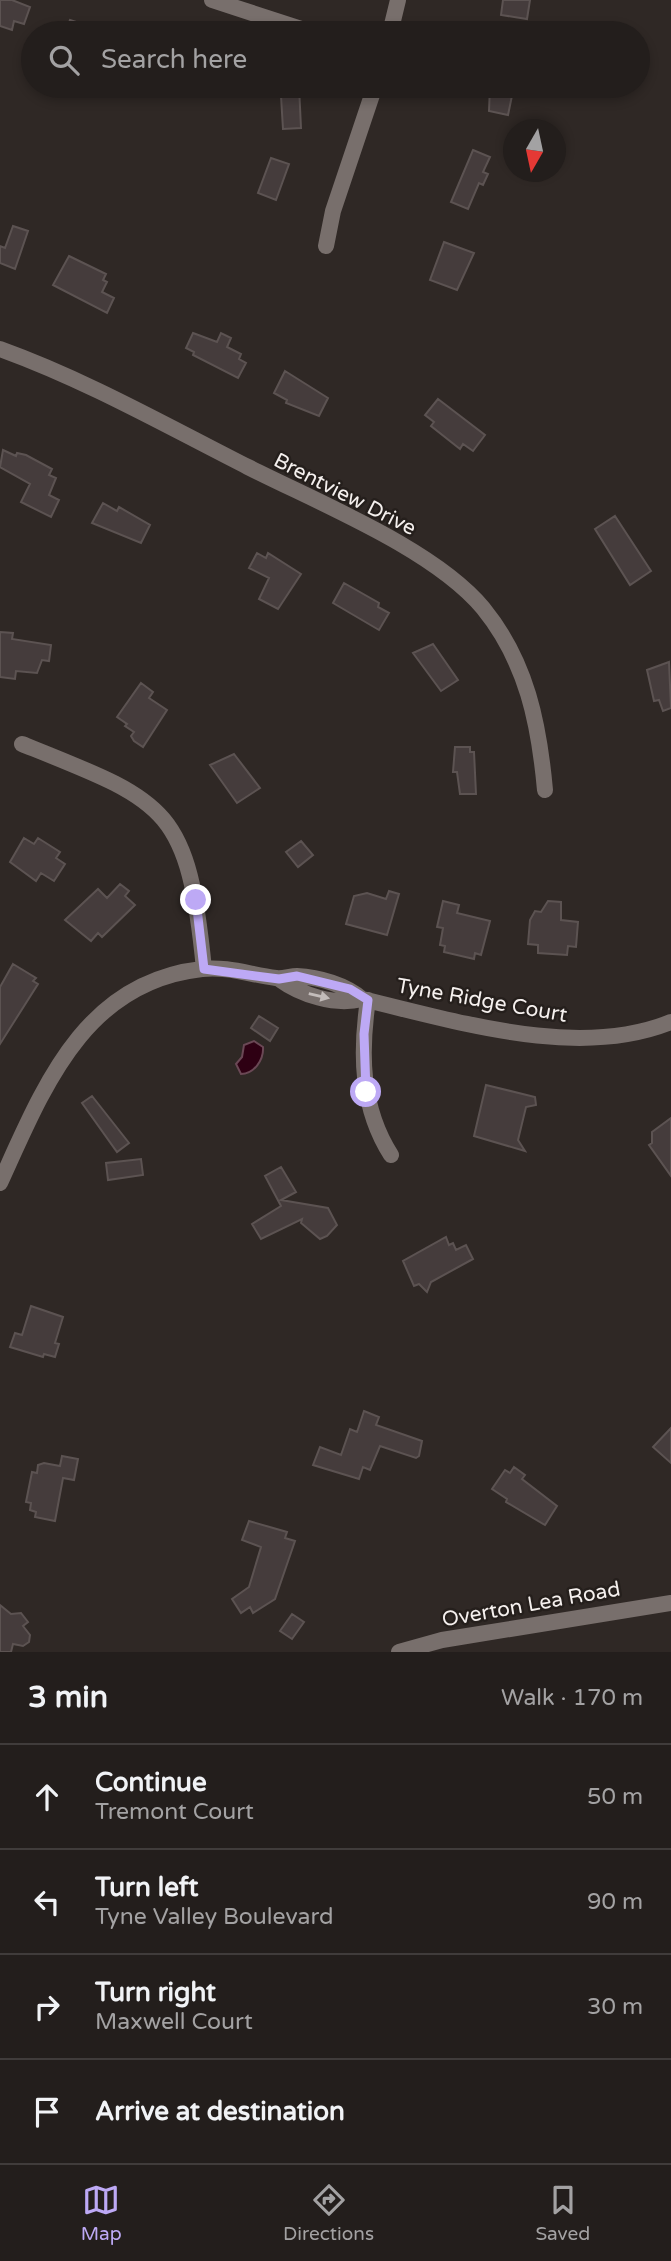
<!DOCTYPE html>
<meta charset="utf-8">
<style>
body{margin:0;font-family:"Varela Round",sans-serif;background:#2b2725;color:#f1f3f6}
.compass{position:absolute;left:503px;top:119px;width:63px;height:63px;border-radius:50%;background:#231e1c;box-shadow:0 4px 10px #0003;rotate:189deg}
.stop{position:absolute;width:21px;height:21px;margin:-16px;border:5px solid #bda9f5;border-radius:50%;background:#fff}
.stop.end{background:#bda9f5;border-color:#fff;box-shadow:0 2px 7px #0008}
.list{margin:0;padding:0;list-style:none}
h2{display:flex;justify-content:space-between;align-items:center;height:91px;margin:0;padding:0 28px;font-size:30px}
h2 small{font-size:23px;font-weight:400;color:#a3a2a3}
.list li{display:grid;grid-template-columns:46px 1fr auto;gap:21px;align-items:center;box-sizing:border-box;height:105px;padding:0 28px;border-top:2px solid #403c3b}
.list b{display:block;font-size:26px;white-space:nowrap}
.list p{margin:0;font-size:23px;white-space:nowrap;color:#a3a2a3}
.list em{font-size:23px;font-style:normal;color:#a3a2a3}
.icon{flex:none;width:38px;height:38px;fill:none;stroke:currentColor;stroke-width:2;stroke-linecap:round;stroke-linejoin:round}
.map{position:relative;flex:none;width:671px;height:1652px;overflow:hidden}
.search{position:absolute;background:#231e1c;box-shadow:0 4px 10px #0003;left:21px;right:21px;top:21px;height:77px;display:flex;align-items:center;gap:18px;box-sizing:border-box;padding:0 24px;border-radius:38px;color:#a3a2a3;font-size:26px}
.sheet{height:511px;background:#231e1c}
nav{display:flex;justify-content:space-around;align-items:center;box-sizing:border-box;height:98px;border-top:2px solid #403c3b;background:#231e1c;font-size:19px;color:#a3a2a3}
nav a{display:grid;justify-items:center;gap:4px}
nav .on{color:#bda9f5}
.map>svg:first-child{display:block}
</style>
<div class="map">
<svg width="671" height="1652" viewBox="0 0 671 1652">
<rect width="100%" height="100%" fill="#2f2825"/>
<!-- water -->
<path fill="#2e0013" stroke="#6a4855" stroke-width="2" d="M 254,1041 L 263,1047 C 264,1060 254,1074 241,1074 L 236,1064 L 242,1057 L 244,1045 Z"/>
<!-- building -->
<path fill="#453c3c" stroke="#5c5352" stroke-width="2" d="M 0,0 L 12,0 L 30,7 L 24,24 L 14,21 L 12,30 L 0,26 Z
M 503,0 L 530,0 L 527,19 L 501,15 Z
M 70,20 L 104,31 L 104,33 L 65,33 Z
M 271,86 L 299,86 L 301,128 L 283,129 L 281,96 L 271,97 Z
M 490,86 L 514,86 L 508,115 L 489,111 Z
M 473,150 L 490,157 L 483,172 L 488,174 L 483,185 L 479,183 L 468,209 L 451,202 Z
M 271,158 L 289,164 L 276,200 L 258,193 Z
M 13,226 L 28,231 L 15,269 L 0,263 L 0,246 L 5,248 Z
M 444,242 L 474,253 L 457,290 L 430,280 Z
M 69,256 L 106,274 L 103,280 L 107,282 L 102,292 L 114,298 L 107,313 L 53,285 Z
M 193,333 L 217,342 L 221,333 L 231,338 L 227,347 L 241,354 L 239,359 L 246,363 L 238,378 L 193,355 L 194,352 L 186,348 Z
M 285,371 L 328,398 L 319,416 L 286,403 L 287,400 L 274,393 Z
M 438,399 L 485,435 L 473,451 L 463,444 L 460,449 L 431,426 L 434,422 L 425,415 Z
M 3,450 L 16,456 L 17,453 L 26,455 L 52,469 L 49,475 L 56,478 L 49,495 L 59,500 L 51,517 L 21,502 L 30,484 L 0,467 Z
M 103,503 L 117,511 L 119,507 L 150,525 L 141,543 L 92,523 Z
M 615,516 L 651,571 L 630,585 L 595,529 Z
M 257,553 L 266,558 L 268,553 L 301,574 L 278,609 L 259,599 L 269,578 L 249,568 Z
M 344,583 L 379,603 L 378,607 L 389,613 L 379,630 L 333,603 Z
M 0,632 L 13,633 L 12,639 L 51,645 L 49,661 L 42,660 L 37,673 L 16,671 L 15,679 L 0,677 Z
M 433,644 L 458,680 L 441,691 L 413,653 Z
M 669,662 L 671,708 L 663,711 L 659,700 L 654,701 L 647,670 Z
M 141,683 L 153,692 L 149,698 L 167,710 L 143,747 L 134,741 L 131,736 L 134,732 L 125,726 L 127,724 L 117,717 Z
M 455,747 L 470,747 L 470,752 L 474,752 L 476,794 L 460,794 L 457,772 L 453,772 Z
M 234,754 L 260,788 L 237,803 L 210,765 Z
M 24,838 L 34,844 L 38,838 L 60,852 L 56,858 L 65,864 L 54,881 L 41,873 L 36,881 L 10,862 Z
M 301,841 L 313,855 L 298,867 L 286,852 Z
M 120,884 L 129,891 L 125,896 L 135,905 L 102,937 L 98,933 L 91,941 L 65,920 L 98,889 L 107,898 Z
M 389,891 L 399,894 L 387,935 L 346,924 L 354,896 L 367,893 L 386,899 Z
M 443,901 L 459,905 L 457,913 L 490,921 L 481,955 L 475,953 L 474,959 L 444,952 L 445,946 L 440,945 L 443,928 L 437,927 Z
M 548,901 L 561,902 L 561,920 L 578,922 L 576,947 L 568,946 L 567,955 L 538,953 L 538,945 L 528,944 L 530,920 L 535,911 L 541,912 Z
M 13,964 L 36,978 L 33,981 L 38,984 L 0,1044 L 0,987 Z
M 259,1016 L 278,1028 L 270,1041 L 251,1028 Z
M 486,1085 L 535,1097 L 536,1105 L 526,1107 L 518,1140 L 525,1151 L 474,1136 Z
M 92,1096 L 129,1143 L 117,1152 L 82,1103 Z
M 671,1118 L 671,1176 L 649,1145 L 652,1143 L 652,1132 Z
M 141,1159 L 143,1175 L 108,1180 L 106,1163 Z
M 281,1167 L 296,1192 L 281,1200 L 328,1208 L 337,1225 L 327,1236 L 320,1239 L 301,1223 L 302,1219 L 261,1239 L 252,1224 L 281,1206 L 265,1176 Z
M 446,1237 L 449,1245 L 453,1243 L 456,1250 L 466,1245 L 473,1259 L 431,1282 L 427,1292 L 419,1284 L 414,1286 L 403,1261 Z
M 31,1306 L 63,1317 L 55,1343 L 59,1344 L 55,1357 L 44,1354 L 43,1357 L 10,1347 L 15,1333 L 22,1335 Z
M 364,1411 L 379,1417 L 376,1425 L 422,1441 L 419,1456 L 416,1458 L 380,1446 L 370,1470 L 363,1467 L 359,1479 L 313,1465 L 320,1447 L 341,1455 L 350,1429 L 357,1432 Z
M 671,1428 L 671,1463 L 653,1447 Z
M 62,1456 L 78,1459 L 74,1480 L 63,1478 L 55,1521 L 35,1517 L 36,1512 L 30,1510 L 31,1503 L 26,1502 L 32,1472 L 37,1473 L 38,1465 L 44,1463 L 60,1466 Z
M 514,1467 L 525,1475 L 522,1479 L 557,1506 L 545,1525 L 506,1502 L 507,1499 L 492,1489 L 505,1470 L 510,1473 Z
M 249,1521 L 287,1532 L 285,1538 L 295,1541 L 275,1599 L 253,1613 L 250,1607 L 241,1613 L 232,1599 L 249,1587 L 261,1547 L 242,1540 Z
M 0,1605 L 11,1614 L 21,1613 L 28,1622 L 23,1626 L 30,1635 L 29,1642 L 23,1646 L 13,1644 L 11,1652 L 0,1652 Z
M 292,1614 L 304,1622 L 292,1639 L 280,1631 Z"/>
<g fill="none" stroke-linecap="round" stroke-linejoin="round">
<!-- minor -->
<path stroke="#786f6c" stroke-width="16" d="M 212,0 L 314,33
M 390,33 L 398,0
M 326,246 L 333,211 L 375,86
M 0,349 C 86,380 167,426 248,467 C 319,503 434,549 483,608 C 527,662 539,724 545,790
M 22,744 C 167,802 188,806 204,969
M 279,979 C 301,995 335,1006 362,999
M 368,1000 C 360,1054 361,1108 391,1155
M 0,1183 C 43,1089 83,982 202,969 C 227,966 251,975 276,978 C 283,979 290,976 297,976 C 319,977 346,985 362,999 C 456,1021 578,1060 671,1022
M 399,1652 L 442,1640 L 671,1603"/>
</g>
<!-- one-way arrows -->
<defs><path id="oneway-solid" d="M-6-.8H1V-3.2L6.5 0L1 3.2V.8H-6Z" transform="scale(1.75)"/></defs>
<use fill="#c3bcba" href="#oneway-solid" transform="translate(319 996) rotate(13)"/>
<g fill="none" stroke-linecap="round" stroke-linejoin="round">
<!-- route -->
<path stroke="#bda9f5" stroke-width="9" d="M 196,900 L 204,969 L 279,979 L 297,976 L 350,989 L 368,1000 L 364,1034 L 366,1092"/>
</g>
<g text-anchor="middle" stroke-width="5" stroke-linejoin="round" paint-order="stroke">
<!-- street labels -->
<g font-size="21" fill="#f5f0ee" stroke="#251f1c">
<text transform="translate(345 494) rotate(27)" y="7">Brentview Drive</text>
<text transform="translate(482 1000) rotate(10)" y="7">Tyne Ridge Court</text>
<text transform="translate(531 1604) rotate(-10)" y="7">Overton Lea Road</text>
</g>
</g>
</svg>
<svg class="compass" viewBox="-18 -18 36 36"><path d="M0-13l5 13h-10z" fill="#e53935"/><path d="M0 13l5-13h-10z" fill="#a3a2a3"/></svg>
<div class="stop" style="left:366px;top:1092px"></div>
<div class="stop end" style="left:196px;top:900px"></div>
<div class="search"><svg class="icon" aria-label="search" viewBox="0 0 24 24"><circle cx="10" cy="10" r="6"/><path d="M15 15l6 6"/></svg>Search here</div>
</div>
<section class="sheet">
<h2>3 min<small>Walk · 170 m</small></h2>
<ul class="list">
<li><svg class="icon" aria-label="ahead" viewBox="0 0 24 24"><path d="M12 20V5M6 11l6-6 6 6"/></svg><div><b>Continue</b><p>Tremont Court</p></div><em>50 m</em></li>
<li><svg class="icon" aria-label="left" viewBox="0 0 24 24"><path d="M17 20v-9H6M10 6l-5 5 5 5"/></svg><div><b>Turn left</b><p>Tyne Valley Boulevard</p></div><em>90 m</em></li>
<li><svg class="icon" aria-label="right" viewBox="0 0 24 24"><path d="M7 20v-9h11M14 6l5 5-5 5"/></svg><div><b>Turn right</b><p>Maxwell Court</p></div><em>30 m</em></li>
<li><svg class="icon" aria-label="arrive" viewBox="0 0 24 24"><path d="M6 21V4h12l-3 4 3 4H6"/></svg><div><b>Arrive at destination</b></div></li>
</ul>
</section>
<nav>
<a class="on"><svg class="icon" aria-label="map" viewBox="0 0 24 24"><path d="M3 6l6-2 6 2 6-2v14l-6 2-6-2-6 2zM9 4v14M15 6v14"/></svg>Map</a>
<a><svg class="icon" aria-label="directions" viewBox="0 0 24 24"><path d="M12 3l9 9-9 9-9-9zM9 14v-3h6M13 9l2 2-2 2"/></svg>Directions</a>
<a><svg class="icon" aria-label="saved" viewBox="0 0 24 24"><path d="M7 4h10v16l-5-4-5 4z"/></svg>Saved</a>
</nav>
